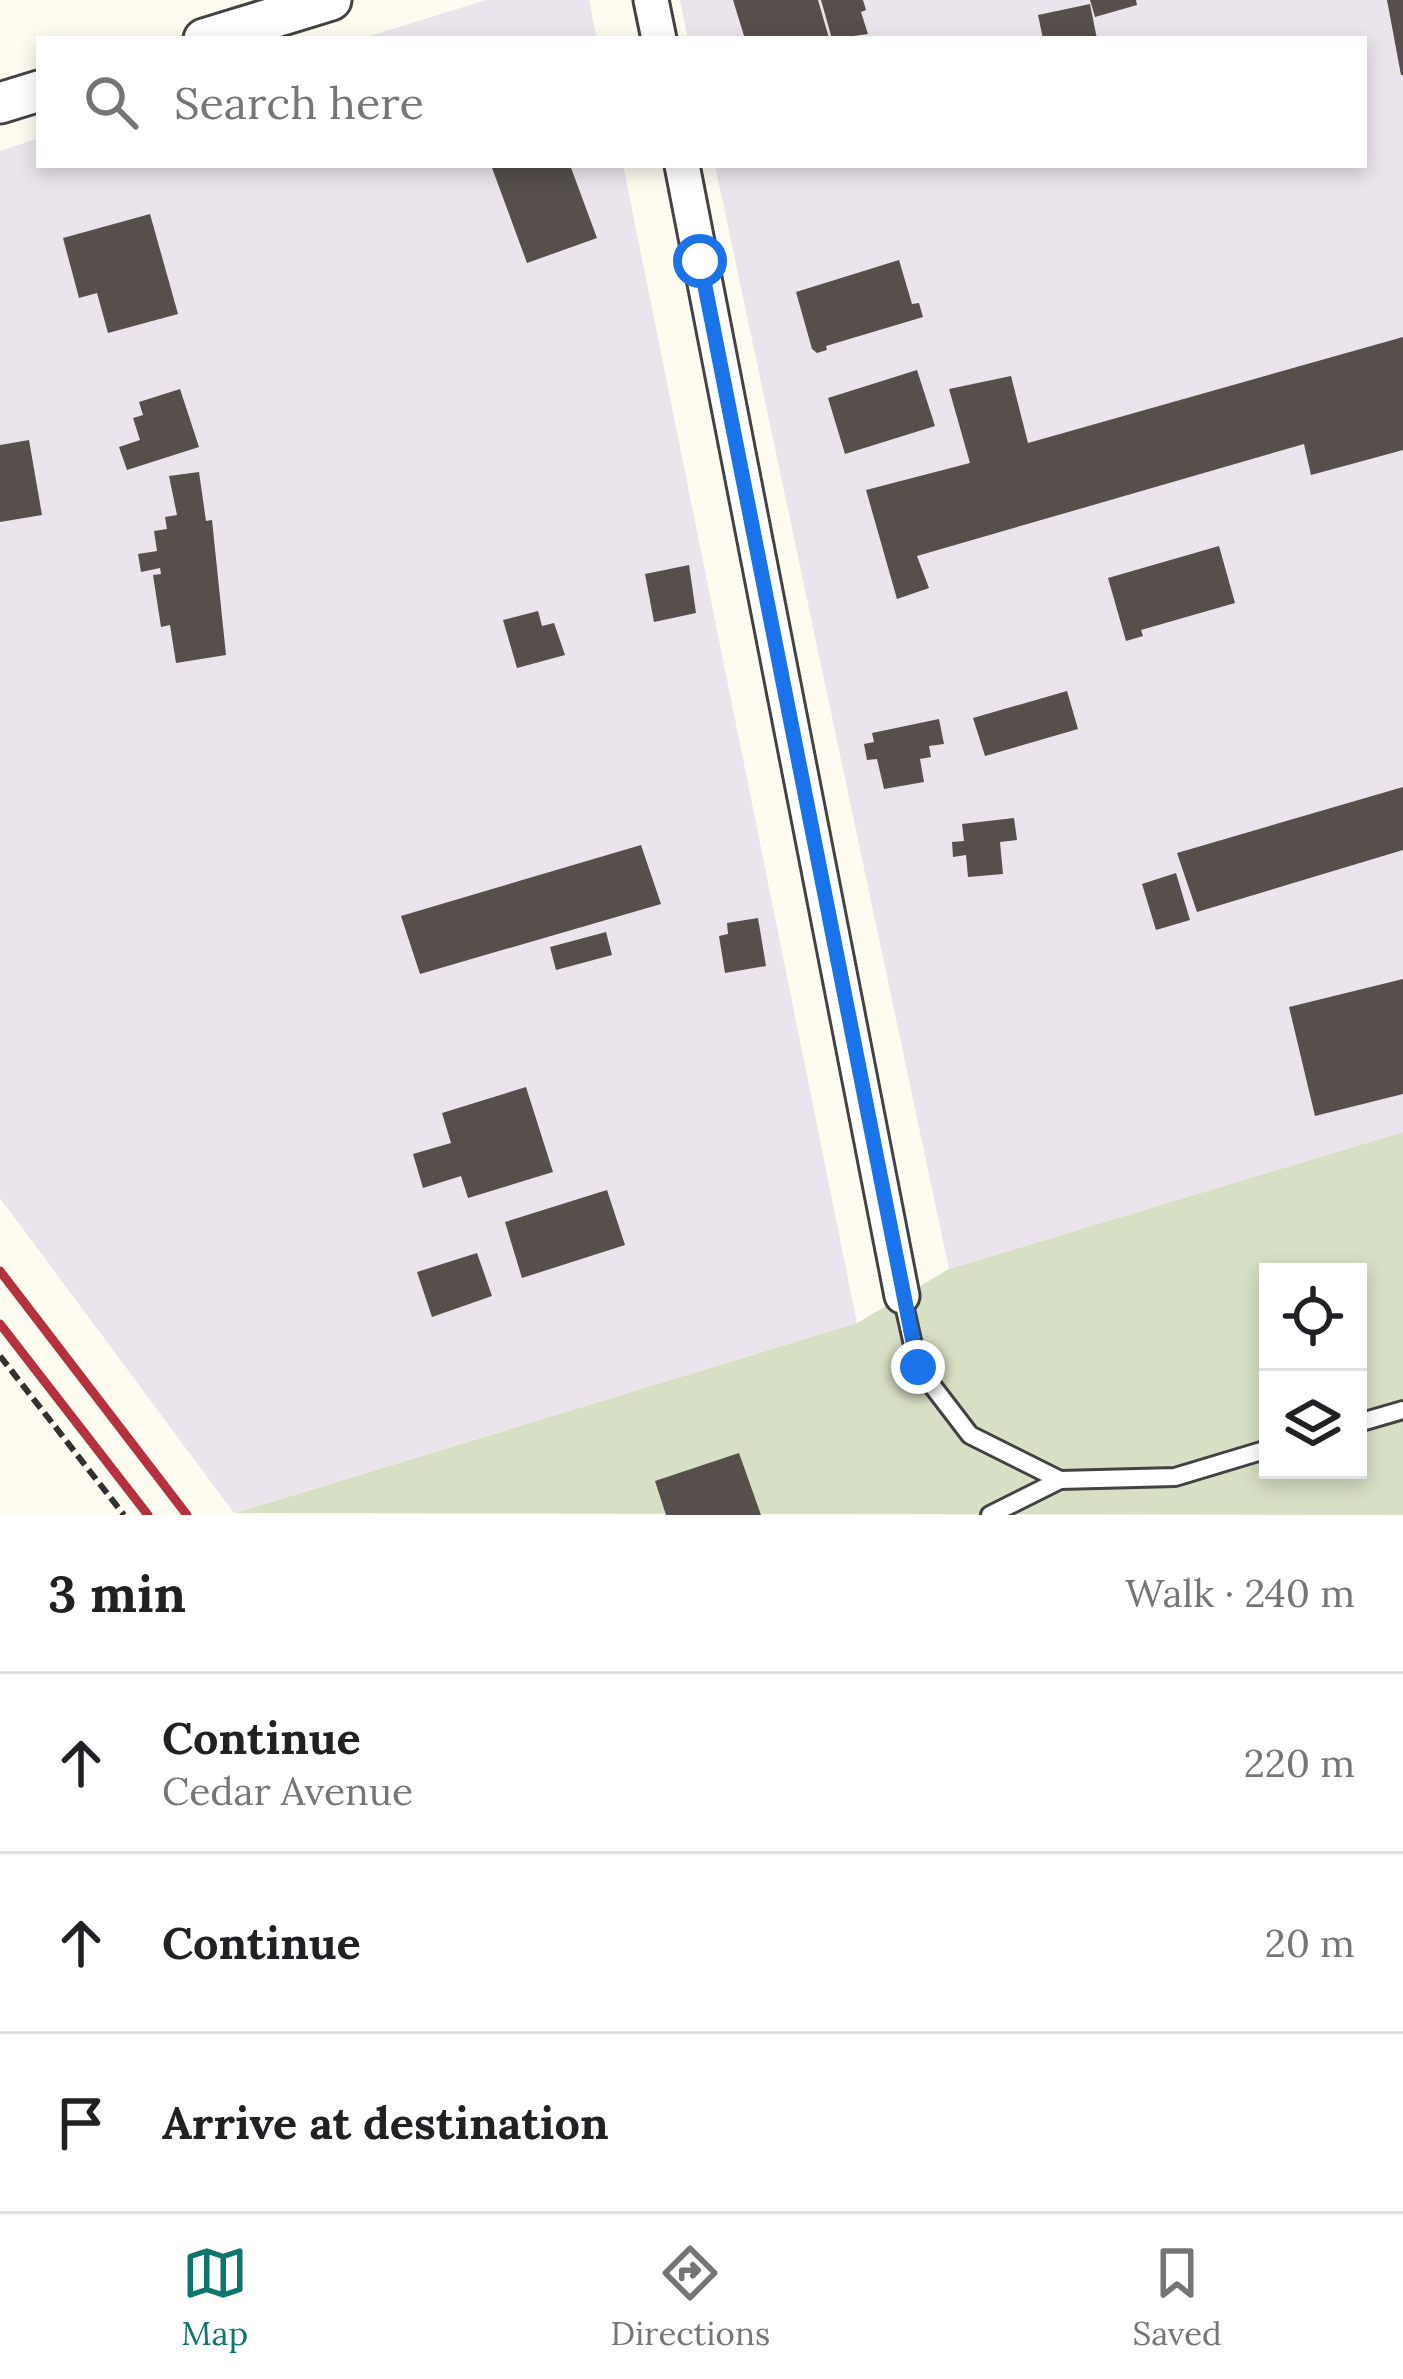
<!DOCTYPE html>
<meta charset="utf-8">
<style>
body{margin:0;font-family:Lora,serif;background:#f6f6f6;color:#202124}
.controls{position:absolute;right:36px;bottom:36px;display:grid;overflow:hidden;border-radius:0px;box-shadow:0 6px 18px #0003}
.controls button{width:108px;height:108px;display:grid;place-items:center;padding:0;border:0;border-bottom:3px solid #e0e0e0;background:#fff;color:#202124;font:60px sans-serif}
.stop{position:absolute;width:36px;height:36px;margin:-27px;border:9px solid #1a73e8;border-radius:50%;background:#fff}
.stop.end{background:#1a73e8;border-color:#fff;box-shadow:0 3px 12px #0008}
.list{margin:0;padding:0;list-style:none}
h2{display:flex;justify-content:space-between;align-items:center;height:156px;margin:0;padding:0 48px;font-size:51px}
h2 small{font-size:39px;font-weight:400;color:#757577}
.list li{display:grid;grid-template-columns:78px 1fr auto;gap:36px;align-items:center;box-sizing:border-box;height:180px;padding:0 48px;border-top:3px solid #e0e0e0}
.list b{display:block;font-size:45px;white-space:nowrap}
.list p{margin:0;font-size:39px;white-space:nowrap;color:#757577}
.list em{font-size:39px;font-style:normal;color:#757577}
.icon{flex:none;width:66px;height:66px;fill:none;stroke:currentColor;stroke-width:2;stroke-linecap:round;stroke-linejoin:round}
.map{position:relative;flex:none;width:1403px;height:1515px;overflow:hidden}
.search{position:absolute;background:#fff;box-shadow:0 6px 18px #0003;left:36px;right:36px;top:36px;height:132px;display:flex;align-items:center;gap:30px;box-sizing:border-box;padding:0 42px;border-radius:0px;color:#757577;font-size:45px}
.sheet{height:696px;background:#fff}
nav{display:flex;justify-content:space-around;align-items:center;box-sizing:border-box;height:168px;border-top:3px solid #e0e0e0;background:#fff;font-size:33px;color:#757577}
nav a{display:grid;justify-items:center;gap:6px}
nav .on{color:#0f766e}
.map>svg:first-child{display:block}
</style>
<div class="map">
<svg width="1403" height="1515" viewBox="0 0 1403 1515">
<rect width="100%" height="100%" fill="#fefbf1"/>
<!-- industrial -->
<path fill="#ebe4ec" d="M 486,0 L 589,0 L 597,39 L 360,39 Z
M 680,0 L 1403,0 L 1403,1132 L 949,1269 L 715,165 L 1364,165 L 1364,39 L 688,39 Z
M 39,138 L 39,165 L 623,165 L 857,1323 L 234,1513 L 0,1198 L 0,151 Z"/>
<!-- cemetery -->
<path fill="#d7dfc4" fill-rule="evenodd" d="M 1403,1132 L 1403,1515 L 235,1513 L 857,1323 L 949,1269 ZM 1268,1272 L 1358,1272 L 1358,1470 L 1268,1470 Z"/>
<!-- building -->
<path fill="#564f4c" d="M 733,0 L 818,0 L 829,38 L 745,39 Z
M 821,0 L 863,0 L 866,10 L 861,12 L 868,34 L 832,39 Z
M 1090,0 L 1136,0 L 1137,5 L 1095,17 Z
M 1387,0 L 1403,0 L 1403,75 L 1401,75 Z
M 1090,4 L 1097,39 L 1043,39 L 1038,15 Z
M 491,165 L 570,165 L 597,238 L 527,263 Z
M 150,214 L 178,314 L 108,333 L 97,293 L 79,298 L 63,238 Z
M 899,260 L 912,304 L 919,303 L 923,317 L 826,346 L 827,350 L 817,353 L 812,349 L 796,292 Z
M 1403,337 L 1403,450 L 1311,475 L 1304,444 L 917,556 L 929,588 L 897,599 L 866,490 L 970,463 L 949,389 L 1011,376 L 1028,443 Z
M 917,370 L 935,426 L 845,454 L 828,398 Z
M 180,389 L 199,447 L 127,470 L 119,447 L 140,440 L 133,418 L 143,415 L 139,402 Z
M 29,440 L 42,515 L 0,522 L 0,445 Z
M 199,472 L 206,521 L 212,520 L 226,655 L 176,663 L 170,625 L 161,627 L 153,575 L 161,574 L 160,568 L 141,572 L 138,554 L 157,551 L 154,531 L 167,529 L 165,517 L 177,515 L 169,476 Z
M 1219,546 L 1235,603 L 1141,630 L 1143,636 L 1126,641 L 1108,578 Z
M 689,565 L 696,613 L 654,622 L 645,574 Z
M 538,611 L 542,626 L 554,623 L 565,655 L 517,668 L 503,620 Z
M 1067,691 L 1078,729 L 985,756 L 973,718 Z
M 939,719 L 944,744 L 929,746 L 931,757 L 920,759 L 924,782 L 884,789 L 877,759 L 867,760 L 864,744 L 874,742 L 872,733 Z
M 1403,787 L 1403,850 L 1197,912 L 1177,853 Z
M 1014,818 L 1017,840 L 1000,842 L 1003,874 L 968,877 L 966,855 L 953,857 L 952,842 L 964,841 L 962,824 Z
M 641,845 L 661,904 L 420,974 L 401,916 Z
M 1176,873 L 1190,920 L 1156,930 L 1142,884 Z
M 758,918 L 766,966 L 725,973 L 719,936 L 728,934 L 727,923 Z
M 606,932 L 612,955 L 556,970 L 550,947 Z
M 1403,979 L 1403,1094 L 1315,1116 L 1289,1007 Z
M 526,1087 L 553,1172 L 468,1198 L 461,1176 L 423,1188 L 413,1154 L 451,1143 L 442,1113 Z
M 607,1190 L 625,1245 L 522,1278 L 505,1222 Z
M 477,1253 L 492,1296 L 432,1317 L 417,1272 Z
M 739,1453 L 761,1515 L 666,1515 L 655,1481 Z"/>
<g fill="none" stroke-linecap="round" stroke-linejoin="round">
<defs>
<path id="service" d="M 902,1296 L 918,1367 L 970,1435 L 1060,1480
M 1358,1423 L 1403,1410
M 990,1515 L 1060,1480 L 1175,1477 L 1268,1449"/>
<path id="minor" d="M 651,0 L 659,39
M 682,165 L 902,1296"/>
<path id="tertiary" d="M 204,39 L 331,0
M 0,103 L 39,91"/>
</defs>
<!-- service casing -->
<use href="#service" stroke="#424242" stroke-width="22"/>
<!-- minor casing -->
<use href="#minor" stroke="#424242" stroke-width="39"/>
<!-- tertiary casing -->
<use href="#tertiary" stroke="#424242" stroke-width="45"/>
<!-- path -->
<path stroke="#313131" stroke-width="6" stroke-dasharray="12 6" stroke-linecap="butt" d="M 0,1356 L 124,1515"/>
<!-- service -->
<use href="#service" stroke="#fff" stroke-width="16"/>
<!-- minor -->
<use href="#minor" stroke="#fff" stroke-width="33"/>
<!-- tertiary -->
<use href="#tertiary" stroke="#fff" stroke-width="39"/>
<!-- rail -->
<path stroke="#b3323e" stroke-width="9" d="M 0,1271 L 187,1515
M 0,1324 L 148,1515"/>
</g>
<g fill="none" stroke-linecap="round" stroke-linejoin="round">
<!-- route -->
<path stroke="#1a73e8" stroke-width="15" d="M 700,261 L 918,1367"/>
</g>
</svg>
<div class="controls">
<button><svg class="icon" aria-label="locate" viewBox="0 0 24 24"><circle cx="12" cy="12" r="6"/><path d="M12 2v4M12 18v4M2 12h4M18 12h4"/></svg></button>
<button><svg class="icon" aria-label="layers" viewBox="0 0 24 24"><path d="M12 4l9 5-9 5-9-5zM3 14l9 5 9-5"/></svg></button>
</div>
<div class="stop" style="left:700px;top:261px"></div>
<div class="stop end" style="left:918px;top:1367px"></div>
<div class="search"><svg class="icon" aria-label="search" viewBox="0 0 24 24"><circle cx="10" cy="10" r="6"/><path d="M15 15l6 6"/></svg>Search here</div>
</div>
<section class="sheet">
<h2>3 min<small>Walk · 240 m</small></h2>
<ul class="list">
<li><svg class="icon" aria-label="ahead" viewBox="0 0 24 24"><path d="M12 20V5M6 11l6-6 6 6"/></svg><div><b>Continue</b><p>Cedar Avenue</p></div><em>220 m</em></li>
<li><svg class="icon" aria-label="ahead" viewBox="0 0 24 24"><path d="M12 20V5M6 11l6-6 6 6"/></svg><div><b>Continue</b></div><em>20 m</em></li>
<li><svg class="icon" aria-label="arrive" viewBox="0 0 24 24"><path d="M6 21V4h12l-3 4 3 4H6"/></svg><div><b>Arrive at destination</b></div></li>
</ul>
</section>
<nav>
<a class="on"><svg class="icon" aria-label="map" viewBox="0 0 24 24"><path d="M3 6l6-2 6 2 6-2v14l-6 2-6-2-6 2zM9 4v14M15 6v14"/></svg>Map</a>
<a><svg class="icon" aria-label="directions" viewBox="0 0 24 24"><path d="M12 3l9 9-9 9-9-9zM9 14v-3h6M13 9l2 2-2 2"/></svg>Directions</a>
<a><svg class="icon" aria-label="saved" viewBox="0 0 24 24"><path d="M7 4h10v16l-5-4-5 4z"/></svg>Saved</a>
</nav>
